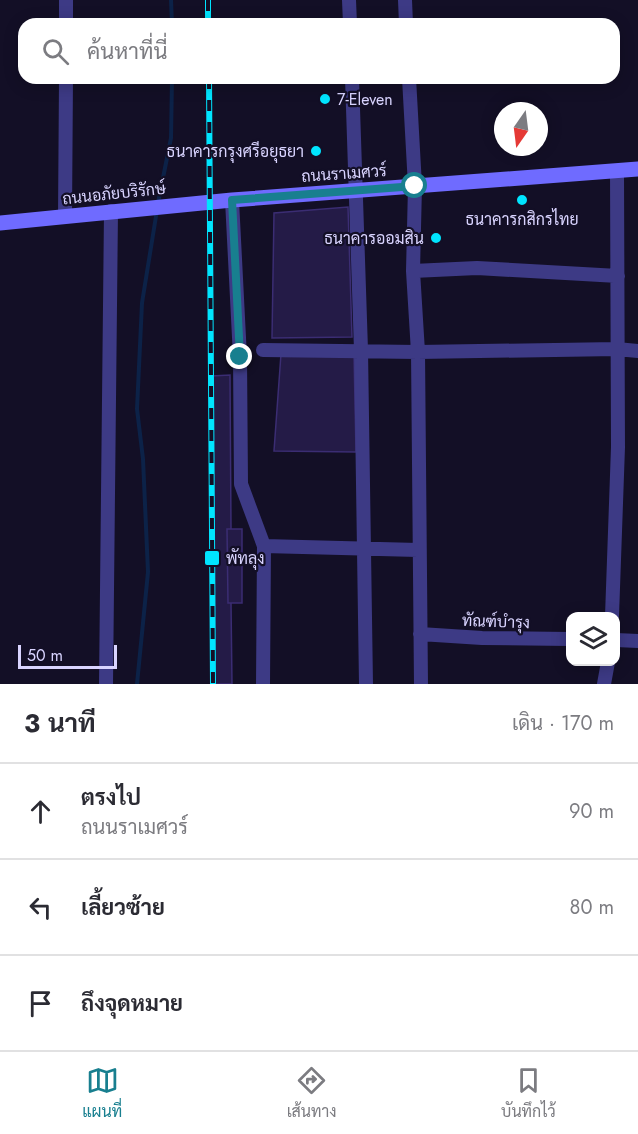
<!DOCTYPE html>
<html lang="th">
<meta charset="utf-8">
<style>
body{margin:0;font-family:Jost,Sarabun,sans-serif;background:#f2f2f3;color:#2b2b33}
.controls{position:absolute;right:18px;bottom:18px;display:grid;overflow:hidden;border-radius:12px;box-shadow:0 3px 15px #0003}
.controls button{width:54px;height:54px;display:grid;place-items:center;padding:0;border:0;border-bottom:2px solid #e1e1e2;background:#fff;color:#2b2b33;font:30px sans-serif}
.compass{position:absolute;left:494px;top:102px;width:54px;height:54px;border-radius:50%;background:#fff;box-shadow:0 3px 15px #0003;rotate:194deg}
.scale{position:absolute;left:18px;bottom:15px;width:99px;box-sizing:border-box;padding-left:6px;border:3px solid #d9d4ff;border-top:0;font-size:16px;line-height:21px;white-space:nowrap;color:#d9d4ff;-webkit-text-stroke:4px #130f26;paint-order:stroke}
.stop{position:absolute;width:18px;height:18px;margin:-14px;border:4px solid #187f8f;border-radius:50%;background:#fff}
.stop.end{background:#187f8f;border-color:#fff;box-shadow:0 2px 6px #0008}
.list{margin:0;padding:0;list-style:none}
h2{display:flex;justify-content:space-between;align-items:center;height:78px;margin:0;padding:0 24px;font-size:26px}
h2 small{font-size:20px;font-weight:400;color:#7c7c81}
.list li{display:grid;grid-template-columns:39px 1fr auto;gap:18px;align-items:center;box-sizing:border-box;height:96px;padding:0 24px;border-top:2px solid #e1e1e2}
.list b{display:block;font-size:22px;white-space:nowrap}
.list p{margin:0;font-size:20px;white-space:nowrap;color:#7c7c81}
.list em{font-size:20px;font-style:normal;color:#7c7c81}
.icon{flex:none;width:33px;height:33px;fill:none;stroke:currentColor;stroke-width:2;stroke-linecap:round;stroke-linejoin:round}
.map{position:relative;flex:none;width:638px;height:684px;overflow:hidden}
.search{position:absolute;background:#fff;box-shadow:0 3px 15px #0003;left:18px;right:18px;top:18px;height:66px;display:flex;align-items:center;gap:15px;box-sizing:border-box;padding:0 21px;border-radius:18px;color:#7c7c81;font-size:22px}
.sheet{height:366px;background:#fff}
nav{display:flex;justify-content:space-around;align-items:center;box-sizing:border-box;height:84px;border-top:2px solid #e1e1e2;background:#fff;font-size:16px;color:#7c7c81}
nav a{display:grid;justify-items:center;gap:3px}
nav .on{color:#187f8f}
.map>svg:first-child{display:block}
</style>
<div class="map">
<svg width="638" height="684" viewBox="0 0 638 684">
<rect width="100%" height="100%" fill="#130f26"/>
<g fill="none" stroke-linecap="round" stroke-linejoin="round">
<!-- stream -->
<path stroke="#0c2248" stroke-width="4" d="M 171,0 L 172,24
M 158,203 L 171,138 L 172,78
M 137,684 L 148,572 L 143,459 L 137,409 L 142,303 L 157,210"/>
</g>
<!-- building -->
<path fill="#241b47" stroke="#3b2d73" stroke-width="1.5" d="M 348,207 L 352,337 L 272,338 L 274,213 Z
M 281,354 L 354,355 L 356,452 L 274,451 Z
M 230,375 L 231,529 L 227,529 L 228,603 L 231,603 L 232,684 L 213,684 L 212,376 Z
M 227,529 L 242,529 L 242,603 L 228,603 Z"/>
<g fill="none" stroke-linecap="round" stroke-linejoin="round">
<!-- minor -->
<path stroke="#3d3a85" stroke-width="14" d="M 349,0 L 350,24
M 405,0 L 406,24
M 66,24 L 66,0
M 352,78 L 361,350 L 366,684
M 409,78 L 415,186 L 413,271 L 418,352 L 421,684
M 232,200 L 240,357 L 241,484 L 264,546 L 263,684
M 65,216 L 66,78
M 413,271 L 477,268 L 618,276
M 263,350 L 418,352 L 617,349 L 638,351
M 264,546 L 418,550
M 612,616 L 618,447 L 617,171
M 420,634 L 482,638 L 570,639
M 616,640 L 638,641
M 106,684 L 111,211
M 604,684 L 608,662"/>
<!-- secondary -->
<path stroke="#6f6bff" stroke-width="15" d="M 0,223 L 232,200 L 638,169"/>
<defs>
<path id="rail" d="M 208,0 L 208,24
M 209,78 L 213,684"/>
</defs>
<!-- rail casing -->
<use href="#rail" stroke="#00e5ff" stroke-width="6"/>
<!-- rail -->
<use href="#rail" stroke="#130f26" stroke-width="4" stroke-dasharray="11" stroke-linecap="butt"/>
</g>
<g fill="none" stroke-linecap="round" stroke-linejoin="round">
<!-- route -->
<path stroke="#187f8f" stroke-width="8" d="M 240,357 L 232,200 L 415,186"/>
</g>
<!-- markers -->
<g fill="#00e5ff" stroke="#130f26" stroke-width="2">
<circle cx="325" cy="99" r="6"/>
<circle cx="316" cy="151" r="6"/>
<circle cx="522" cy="200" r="6"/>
<circle cx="436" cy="238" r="6"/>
<rect x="204" y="550" width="16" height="16" rx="3"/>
</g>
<g text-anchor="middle" stroke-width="4.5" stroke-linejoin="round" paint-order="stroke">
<!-- poi labels -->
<g font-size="16" fill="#d9d4ff" stroke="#130f26" text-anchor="start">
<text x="337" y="105">7-Eleven</text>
<text x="304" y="157" text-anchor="end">ธนาคารกรุงศรีอยุธยา</text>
<text x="522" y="225" text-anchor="middle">ธนาคารกสิกรไทย</text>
<text x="424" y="244" text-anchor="end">ธนาคารออมสิน</text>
<text x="226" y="564">พัทลุง</text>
</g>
<!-- street labels -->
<g font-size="16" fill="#d9d4ff" stroke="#130f26">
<text transform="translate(344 173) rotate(-4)" y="6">ถนนราเมศวร์</text>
<text transform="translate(114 193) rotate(-6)" y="6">ถนนอภัยบริรักษ์</text>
<text transform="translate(496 621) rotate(2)" y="6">ทัณฑ์บำรุง</text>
</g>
</g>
</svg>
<div class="controls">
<button><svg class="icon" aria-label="layers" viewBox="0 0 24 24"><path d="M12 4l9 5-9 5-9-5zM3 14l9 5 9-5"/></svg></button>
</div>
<svg class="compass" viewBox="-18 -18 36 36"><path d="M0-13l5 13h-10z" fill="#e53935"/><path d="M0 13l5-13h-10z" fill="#7c7c81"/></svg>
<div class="scale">50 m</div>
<div class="stop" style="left:415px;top:186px"></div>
<div class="stop end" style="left:240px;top:357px"></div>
<div class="search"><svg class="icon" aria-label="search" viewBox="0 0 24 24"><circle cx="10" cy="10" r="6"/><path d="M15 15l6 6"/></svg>ค้นหาที่นี่</div>
</div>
<section class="sheet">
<h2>3 นาที<small>เดิน · 170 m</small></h2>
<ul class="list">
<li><svg class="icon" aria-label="ahead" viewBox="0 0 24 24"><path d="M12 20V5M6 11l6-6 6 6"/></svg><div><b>ตรงไป</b><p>ถนนราเมศวร์</p></div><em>90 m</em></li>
<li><svg class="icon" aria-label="left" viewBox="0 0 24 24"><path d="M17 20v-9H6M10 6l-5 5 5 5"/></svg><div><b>เลี้ยวซ้าย</b></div><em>80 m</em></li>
<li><svg class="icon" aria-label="arrive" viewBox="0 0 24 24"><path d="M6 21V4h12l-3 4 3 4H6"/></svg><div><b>ถึงจุดหมาย</b></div></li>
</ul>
</section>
<nav>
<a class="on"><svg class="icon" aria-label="map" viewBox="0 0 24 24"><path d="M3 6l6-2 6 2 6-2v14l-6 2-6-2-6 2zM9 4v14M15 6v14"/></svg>แผนที่</a>
<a><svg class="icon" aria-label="directions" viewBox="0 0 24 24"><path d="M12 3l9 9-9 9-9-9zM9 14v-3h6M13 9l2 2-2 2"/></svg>เส้นทาง</a>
<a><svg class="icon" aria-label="saved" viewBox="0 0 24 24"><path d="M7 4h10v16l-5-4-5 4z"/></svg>บันทึกไว้</a>
</nav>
